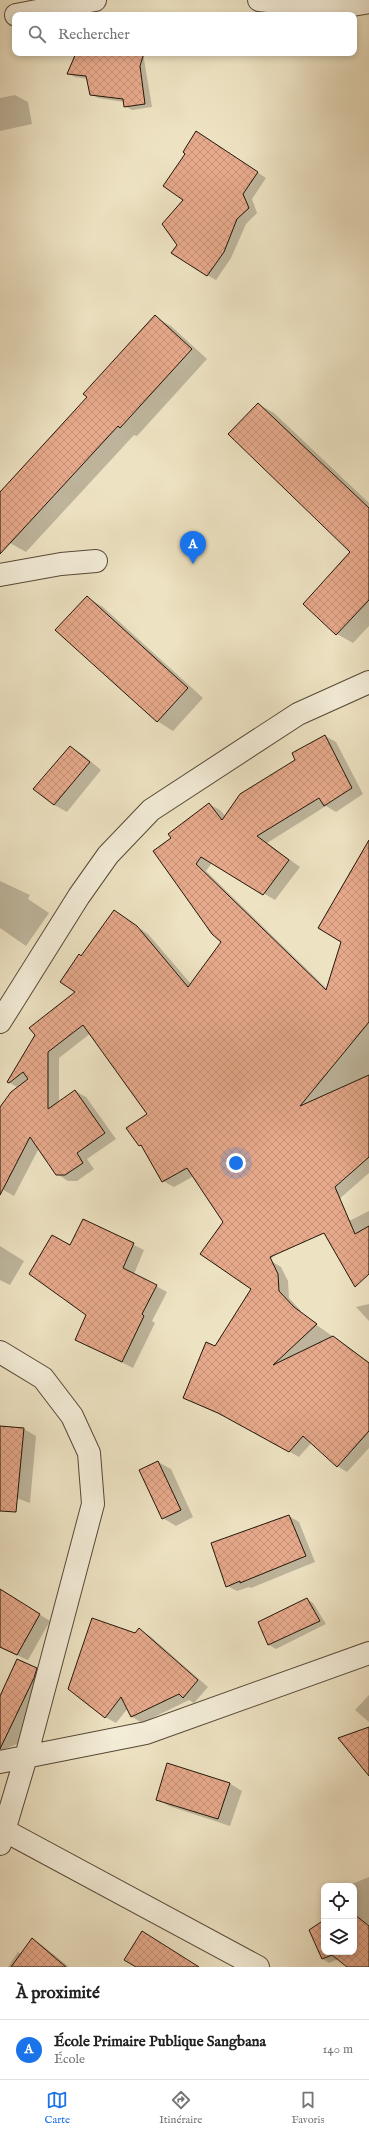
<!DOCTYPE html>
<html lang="fr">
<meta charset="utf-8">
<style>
body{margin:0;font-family:"IM FELL English",serif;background:#f2f2f2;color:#222}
.controls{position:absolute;right:12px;bottom:12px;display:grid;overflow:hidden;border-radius:8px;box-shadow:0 2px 6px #0003}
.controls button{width:36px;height:36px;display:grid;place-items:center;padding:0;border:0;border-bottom:1px solid #e0e0e0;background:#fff;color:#222;font:20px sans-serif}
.you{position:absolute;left:236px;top:1163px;width:14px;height:14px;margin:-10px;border:3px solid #fff;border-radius:50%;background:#1a73e8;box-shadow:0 0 0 6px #1a73e833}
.badge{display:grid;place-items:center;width:26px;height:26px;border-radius:50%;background:#1a73e8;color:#fff;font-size:13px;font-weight:700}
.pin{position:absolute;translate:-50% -33px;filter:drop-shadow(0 1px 2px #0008)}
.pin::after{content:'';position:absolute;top:21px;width:14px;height:12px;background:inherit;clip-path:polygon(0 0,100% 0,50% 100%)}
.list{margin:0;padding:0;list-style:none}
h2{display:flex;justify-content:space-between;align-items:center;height:52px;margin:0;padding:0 16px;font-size:17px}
h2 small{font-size:13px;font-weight:400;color:#767676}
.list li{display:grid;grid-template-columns:26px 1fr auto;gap:12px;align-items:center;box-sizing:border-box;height:60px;padding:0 16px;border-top:1px solid #e0e0e0}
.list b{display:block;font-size:15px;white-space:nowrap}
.list p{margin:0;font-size:13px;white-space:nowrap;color:#767676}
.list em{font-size:13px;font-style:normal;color:#767676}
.icon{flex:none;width:22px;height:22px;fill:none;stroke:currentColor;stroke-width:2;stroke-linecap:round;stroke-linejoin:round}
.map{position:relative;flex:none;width:369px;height:1967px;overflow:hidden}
.search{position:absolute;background:#fff;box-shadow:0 2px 6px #0003;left:12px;right:12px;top:12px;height:44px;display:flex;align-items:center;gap:10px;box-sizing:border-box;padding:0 14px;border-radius:8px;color:#767676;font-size:15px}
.sheet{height:112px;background:#fff}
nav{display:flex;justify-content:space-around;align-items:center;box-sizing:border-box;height:56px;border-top:1px solid #e0e0e0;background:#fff;font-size:11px;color:#767676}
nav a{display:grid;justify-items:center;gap:2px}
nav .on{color:#1a73e8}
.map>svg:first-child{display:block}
</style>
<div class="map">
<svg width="369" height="1967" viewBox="0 0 369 1967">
<defs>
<pattern id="building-cross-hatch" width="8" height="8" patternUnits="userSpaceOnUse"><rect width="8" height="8" fill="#e6a98b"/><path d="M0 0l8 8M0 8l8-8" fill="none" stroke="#c59177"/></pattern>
</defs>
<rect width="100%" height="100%" fill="#ede2c2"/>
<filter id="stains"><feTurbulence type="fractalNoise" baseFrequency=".005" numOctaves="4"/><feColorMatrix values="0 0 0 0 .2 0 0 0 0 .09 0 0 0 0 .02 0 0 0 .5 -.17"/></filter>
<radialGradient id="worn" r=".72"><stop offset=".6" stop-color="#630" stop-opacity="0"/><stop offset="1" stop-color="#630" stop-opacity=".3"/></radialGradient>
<!-- shadow -->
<path fill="#0003" d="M 98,13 L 101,15 L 88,15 Z
M 77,53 L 143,53 L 152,107 L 132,110 L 125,106 L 124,102 L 98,98 L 91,94 L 88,79 L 75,77 L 68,73 Z
M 15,95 L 28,102 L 32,124 L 0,131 L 0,98 Z
M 205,138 L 266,178 L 252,199 L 257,213 L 246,224 L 231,258 L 216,280 L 207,275 L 178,245 L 184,200 Z
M 155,317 L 171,326 L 207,359 L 137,436 L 134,435 L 26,552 L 10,543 L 0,534 L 0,493 L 88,397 Z
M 258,404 L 274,413 L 369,503 L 369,626 L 353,643 L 337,634 L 304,604 L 352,552 Z
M 87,597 L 103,607 L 203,698 L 173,731 L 157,721 Z
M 325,736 L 336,742 L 363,794 L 336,812 L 326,806 L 267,843 L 300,867 L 275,900 L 212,863 L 206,871 L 327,989 L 342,941 L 319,927 L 351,870 L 369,844 L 369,1173 L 265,1264 L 271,1261 L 281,1267 L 288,1281 L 289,1298 L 301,1311 L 270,1328 L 311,1321 L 369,1362 L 369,1448 L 347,1472 L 337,1466 L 312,1442 L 299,1457 L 229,1419 L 184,1398 L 252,1288 L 224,1222 L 194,1176 L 174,1187 L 163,1181 L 144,1148 L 140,1145 L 148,1114 L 91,1033 L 59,1058 L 59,1103 L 75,1091 L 86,1097 L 116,1139 L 87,1159 L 94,1169 L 77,1181 L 68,1181 L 57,1174 L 39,1148 L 14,1196 L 0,1188 L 0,1109 L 18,1088 L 9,1082 L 76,992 L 82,957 L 114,911 L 148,934 L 191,984 L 222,942 L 173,838 L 209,804 L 220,810 L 226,817 Z
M 70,747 L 82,754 L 101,770 L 67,812 L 54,805 Z
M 0,881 L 30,895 L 28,899 L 49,913 L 26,946 L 0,928 Z
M 369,1211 L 369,1271 L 325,1233 Z
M 84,1220 L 144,1250 L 134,1274 L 167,1292 L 152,1321 L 155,1323 L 133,1368 L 76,1339 L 88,1315 L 71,1247 Z
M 0,1246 L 24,1261 L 10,1285 L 0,1280 Z
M 369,1304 L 369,1321 L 356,1307 Z
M 0,1426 L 24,1429 L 36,1436 L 30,1503 L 0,1492 Z
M 158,1462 L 171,1469 L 193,1517 L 176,1526 L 163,1518 L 141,1470 Z
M 289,1516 L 299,1522 L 315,1562 L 251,1588 L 249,1587 L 237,1591 L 227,1586 Z
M 0,1590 L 50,1621 L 28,1660 L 0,1648 Z
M 307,1599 L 313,1603 L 326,1624 L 276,1649 L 269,1645 L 259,1623 Z
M 139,1629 L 150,1636 L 208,1687 L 194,1703 L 189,1700 L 142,1723 L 131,1716 L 128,1708 L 116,1723 L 105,1717 L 135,1634 Z
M 36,1669 L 47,1675 L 45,1684 L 17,1744 L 0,1751 L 0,1698 Z
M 369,1695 L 369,1722 L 355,1710 Z
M 229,1783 L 242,1791 L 230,1826 L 169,1806 L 157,1799 Z
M 369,1877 L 369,1967 L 349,1967 L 338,1959 L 329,1963 L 323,1959 L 324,1921 L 324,1952 L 354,1952 L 354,1886 L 347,1886 Z
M 32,1939 L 42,1945 L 69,1967 L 8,1967 L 18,1952 L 22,1954 Z"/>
<!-- building -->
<path fill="url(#building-cross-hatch)" stroke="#231609" d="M 76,53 L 144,53 L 140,66 L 145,104 L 124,107 L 123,99 L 90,95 L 86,76 L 67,74 Z
M 196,131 L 258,172 L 243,194 L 249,208 L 237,219 L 224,252 L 207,276 L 171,253 L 177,245 L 162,224 L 183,200 L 163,186 L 185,154 L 183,152 Z
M 155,315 L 192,349 L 120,428 L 118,426 L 0,554 L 0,492 L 87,397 L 83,394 Z
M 258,403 L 369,508 L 369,600 L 336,635 L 303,604 L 350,552 L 228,434 Z
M 87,596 L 188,688 L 157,722 L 55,630 Z
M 325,735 L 352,788 L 324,806 L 319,798 L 257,836 L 289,860 L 263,895 L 201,857 L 196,864 L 326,990 L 341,942 L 318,928 L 369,840 L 369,1022 L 300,1106 L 369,1075 L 369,1157 L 335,1187 L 355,1234 L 369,1226 L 369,1274 L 355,1287 L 324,1233 L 270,1257 L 278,1274 L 279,1291 L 294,1307 L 317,1324 L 273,1365 L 333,1336 L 369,1363 L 369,1431 L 337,1467 L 303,1436 L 289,1452 L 218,1413 L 183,1398 L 206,1342 L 215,1346 L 251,1289 L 200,1254 L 223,1222 L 187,1168 L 162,1182 L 141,1145 L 139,1146 L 126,1128 L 147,1114 L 83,1025 L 48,1052 L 48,1109 L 75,1090 L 105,1133 L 77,1153 L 83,1163 L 65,1175 L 56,1175 L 30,1137 L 0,1195 L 0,1107 L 11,1092 L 28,1079 L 23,1072 L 9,1083 L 7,1082 L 35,1035 L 29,1028 L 75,992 L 60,982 L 79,954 L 81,956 L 114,910 L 137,926 L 188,987 L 221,942 L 212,934 L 153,851 L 171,838 L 168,834 L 209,803 L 222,820 L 240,794 L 295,760 L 292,753 Z
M 70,746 L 90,762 L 54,805 L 33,789 Z
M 83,1219 L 134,1243 L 123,1268 L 157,1285 L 142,1314 L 144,1316 L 122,1362 L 75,1340 L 86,1315 L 29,1274 L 52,1235 L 70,1245 Z
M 0,1426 L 24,1428 L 16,1512 L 0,1511 Z
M 158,1461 L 181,1510 L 162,1519 L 139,1470 Z
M 289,1515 L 306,1556 L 240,1583 L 240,1581 L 226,1587 L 211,1543 Z
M 0,1589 L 40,1614 L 17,1655 L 0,1647 Z
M 307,1598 L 320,1621 L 268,1645 L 258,1622 Z
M 92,1618 L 135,1633 L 139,1628 L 198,1680 L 183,1698 L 179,1694 L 131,1717 L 121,1697 L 105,1718 L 68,1689 Z
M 17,1659 L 37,1668 L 34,1678 L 0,1749 L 0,1696 Z
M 369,1727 L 369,1776 L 338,1738 Z
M 167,1763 L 230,1783 L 218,1819 L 156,1800 Z
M 354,1914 L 369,1926 L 369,1967 L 347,1967 L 332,1955 L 322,1959 L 309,1930 L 324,1920 L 324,1952 L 354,1952 Z
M 142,1931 L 199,1967 L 136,1967 L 124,1960 Z
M 32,1938 L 66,1967 L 11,1967 Z"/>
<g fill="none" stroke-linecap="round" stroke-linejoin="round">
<defs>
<path id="street" d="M 259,0 L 336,8 L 369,2
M 16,15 L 95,0
M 0,575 L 61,564 L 96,561
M 0,1022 L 79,896 L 108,855 L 151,810 L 298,714 L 369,682
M 0,1352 L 43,1378 L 72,1416 L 89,1453 L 93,1504 L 26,1757 L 0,1844
M 0,1762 L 146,1733 L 369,1653
M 0,1828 L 258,1967"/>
</defs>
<!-- street casing -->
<use href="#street" stroke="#564937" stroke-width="24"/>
<!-- street -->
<use href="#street" stroke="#f3ecd7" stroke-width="22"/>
</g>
<rect width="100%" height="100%" filter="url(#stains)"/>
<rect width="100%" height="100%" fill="url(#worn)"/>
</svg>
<div class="controls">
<button><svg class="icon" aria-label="locate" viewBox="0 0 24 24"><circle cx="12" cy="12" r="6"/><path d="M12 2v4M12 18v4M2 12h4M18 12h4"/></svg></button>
<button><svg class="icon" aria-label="layers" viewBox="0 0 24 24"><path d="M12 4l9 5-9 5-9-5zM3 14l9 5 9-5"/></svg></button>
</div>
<div class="you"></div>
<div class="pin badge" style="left:193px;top:564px">A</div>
<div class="search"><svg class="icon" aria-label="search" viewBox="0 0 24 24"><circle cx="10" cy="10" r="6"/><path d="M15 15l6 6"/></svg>Rechercher</div>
</div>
<section class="sheet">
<h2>À proximité<small></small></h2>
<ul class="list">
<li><span class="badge">A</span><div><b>École Primaire Publique Sangbana</b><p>École</p></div><em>140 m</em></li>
</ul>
</section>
<nav>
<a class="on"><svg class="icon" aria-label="map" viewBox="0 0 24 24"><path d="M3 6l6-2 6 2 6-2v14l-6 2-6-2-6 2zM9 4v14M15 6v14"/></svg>Carte</a>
<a><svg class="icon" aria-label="directions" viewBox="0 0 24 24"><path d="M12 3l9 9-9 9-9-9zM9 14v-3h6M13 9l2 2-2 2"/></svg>Itinéraire</a>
<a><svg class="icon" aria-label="saved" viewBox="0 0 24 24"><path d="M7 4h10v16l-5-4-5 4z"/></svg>Favoris</a>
</nav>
